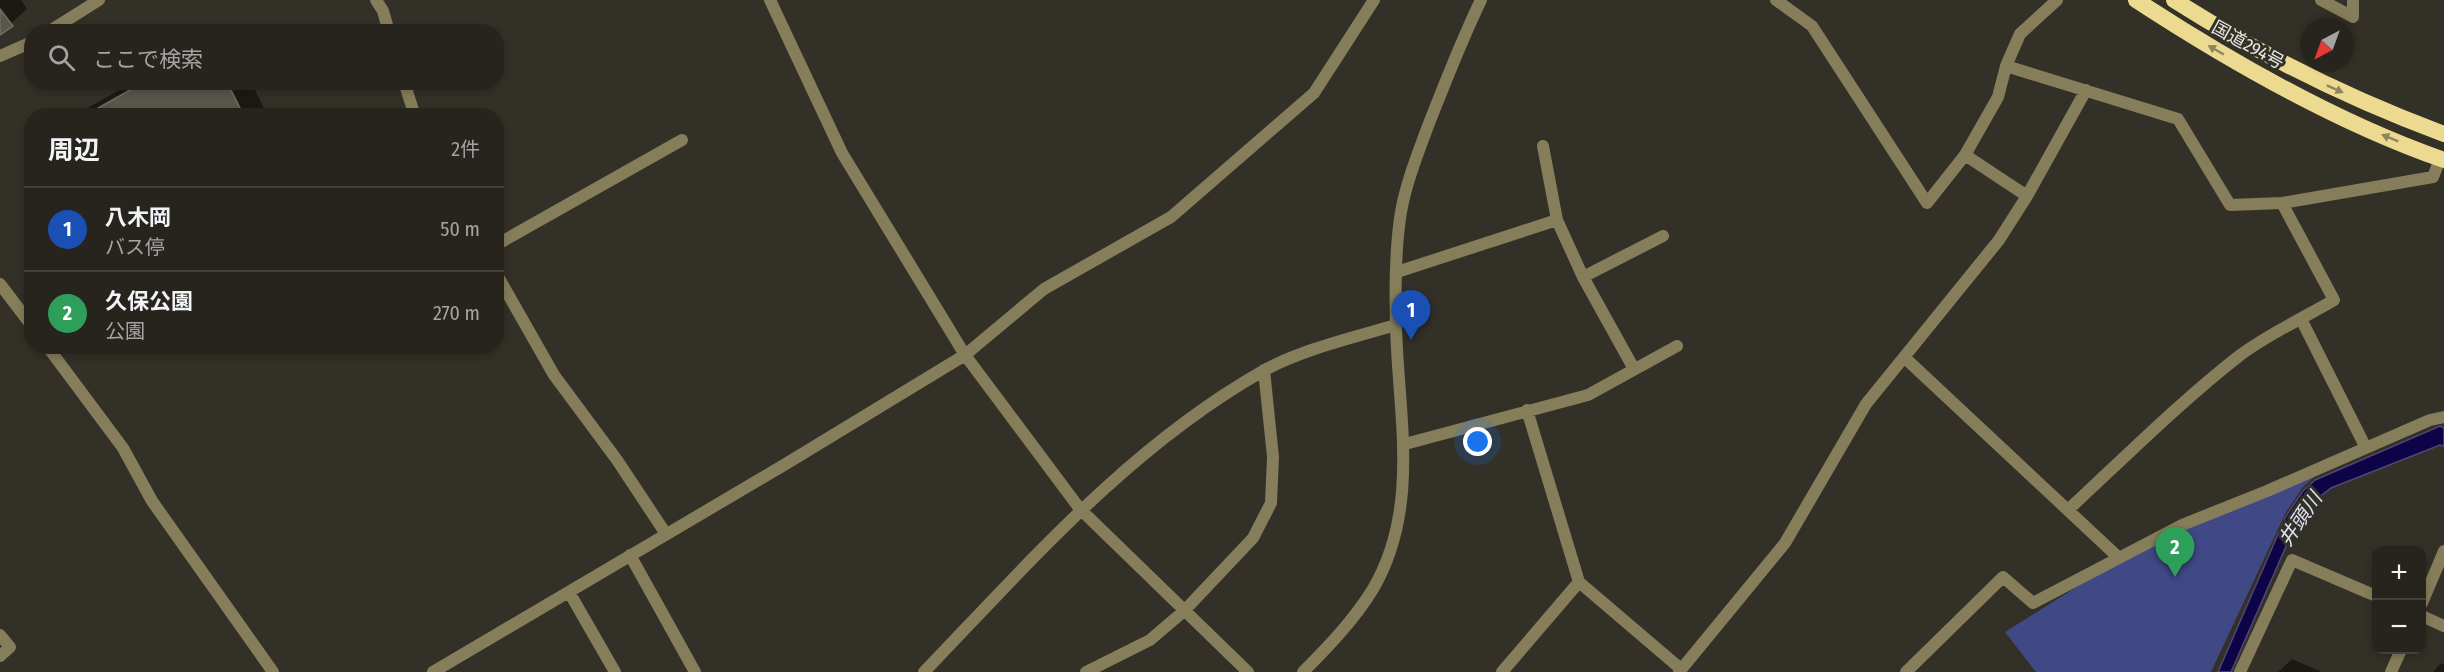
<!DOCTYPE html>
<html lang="ja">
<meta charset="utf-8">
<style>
body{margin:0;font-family:"Fira Sans Condensed","Noto Sans JP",sans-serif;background:#2e2c26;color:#f1f3f6}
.controls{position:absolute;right:18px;bottom:18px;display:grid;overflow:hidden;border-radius:12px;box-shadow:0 3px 9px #0003}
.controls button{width:54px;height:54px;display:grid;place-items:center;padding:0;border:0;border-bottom:2px solid #42413b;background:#26241d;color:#f1f3f6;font:30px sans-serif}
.compass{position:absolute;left:2300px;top:18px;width:54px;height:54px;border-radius:50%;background:#26241d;box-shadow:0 3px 9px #0003;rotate:221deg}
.you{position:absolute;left:1478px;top:442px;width:21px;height:21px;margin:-15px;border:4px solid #fff;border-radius:50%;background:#1a73e8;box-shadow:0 0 0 9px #1a73e833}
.badge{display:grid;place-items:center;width:39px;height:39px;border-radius:50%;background:#d93025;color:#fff;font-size:20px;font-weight:700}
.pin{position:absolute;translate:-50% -50px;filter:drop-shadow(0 2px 3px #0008)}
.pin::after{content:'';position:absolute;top:32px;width:21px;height:18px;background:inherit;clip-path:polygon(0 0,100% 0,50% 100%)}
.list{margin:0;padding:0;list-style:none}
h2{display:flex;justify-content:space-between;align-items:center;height:78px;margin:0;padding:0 24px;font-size:26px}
h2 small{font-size:20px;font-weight:400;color:#a4a4a4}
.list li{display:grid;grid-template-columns:39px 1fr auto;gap:18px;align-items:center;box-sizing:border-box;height:84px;padding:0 24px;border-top:2px solid #42413b}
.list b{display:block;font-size:22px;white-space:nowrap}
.list p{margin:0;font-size:20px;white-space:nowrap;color:#a4a4a4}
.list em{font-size:20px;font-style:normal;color:#a4a4a4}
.icon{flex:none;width:33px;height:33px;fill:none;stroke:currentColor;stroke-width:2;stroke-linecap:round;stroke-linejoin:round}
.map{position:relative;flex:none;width:2444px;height:672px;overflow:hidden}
.search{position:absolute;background:#26241d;box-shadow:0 3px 9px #0003;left:24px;top:24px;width:480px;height:66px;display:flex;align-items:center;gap:15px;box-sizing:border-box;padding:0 21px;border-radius:24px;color:#a4a4a4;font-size:22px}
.panel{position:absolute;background:#26241d;box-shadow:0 3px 9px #0003;left:24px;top:108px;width:480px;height:246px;border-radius:24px}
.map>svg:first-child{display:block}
</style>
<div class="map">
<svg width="2444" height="672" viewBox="0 0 2444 672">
<rect width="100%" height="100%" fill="#333027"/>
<!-- green -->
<path fill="#404986" d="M 2315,476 L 2303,487 L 2286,512 L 2211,672 L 2036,672 L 2005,632 L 2182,521 Z"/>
<!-- water -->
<path fill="#0d0448" stroke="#4f4876" stroke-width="1.5" d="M 2440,426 L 2444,428 L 2444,446 L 2440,445 L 2331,488 L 2317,499 L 2295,526 L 2231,672 L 2218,672 L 2286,516 L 2303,491 L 2315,480 Z"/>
<!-- shadow -->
<path fill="#0007" d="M 0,0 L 21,0 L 27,9 L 0,33 Z
M 134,82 L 251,82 L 268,116 L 73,116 Z
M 2292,659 L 2322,672 L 2278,672 Z
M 2441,663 L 2444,665 L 2444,672 L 2433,672 Z"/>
<!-- building -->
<path fill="#59574c" stroke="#6f6d62" stroke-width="1.5" d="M 0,9 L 13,26 L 0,35 Z
M 144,82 L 227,82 L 244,116 L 84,116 Z"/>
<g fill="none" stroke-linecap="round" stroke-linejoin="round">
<!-- minor -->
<path stroke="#867e5a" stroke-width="12" d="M 376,0 L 383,11 L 389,32
M 770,0 L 842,153 L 965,355 L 1080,509 L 1248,672
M 1776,0 L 1812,26 L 1927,203 L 1965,155 L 1998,97 L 2006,66 L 2020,34 L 2057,0
M 2321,0 L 2353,17 L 2353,0
M 48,32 L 99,0
M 0,56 L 32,42
M 2006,66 L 2178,119 L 2230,205 L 2282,203 L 2433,177 L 2440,159
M 404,82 L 415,116
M 1543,146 L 1557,220
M 1965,155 L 2027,196
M 496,245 L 682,140
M 1397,272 L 1557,220 L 1583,277 L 1634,369
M 496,273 L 554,375 L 617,460 L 666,534
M 1583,277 L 1663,236
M 0,284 L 32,326
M 2301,319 L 2366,448
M 47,346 L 123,448 L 152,501 L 273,672
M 1904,357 L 2118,557
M 1527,410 L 1579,582 L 1681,669
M 1405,444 L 1588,395 L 1677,346
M 2068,510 C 2124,458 2179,403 2239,356 C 2268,334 2302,319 2334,300 L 2282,203
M 630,555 L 695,672
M 569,592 L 615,672
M 2422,616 L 2444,626
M 0,635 L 10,647 L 0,656
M 433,672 L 784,465 L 965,355 L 1044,289 L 1171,217 L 1314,93 L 1374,0
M 924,672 C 1029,563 1129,447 1263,371 C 1300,350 1355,337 1396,325
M 1086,672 L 1150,640 L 1184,611 L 1253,538 L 1271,503 L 1273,457 L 1264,370
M 1502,672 L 1579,582
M 1679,672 L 1785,543 L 1866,404 L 1999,240 L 2027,196 L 2086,90
M 1906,672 L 2003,577 L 2033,603 L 2182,525 L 2267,491 L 2430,420 L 2444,417
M 2240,672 L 2292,560 L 2376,596"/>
<!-- tertiary -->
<path stroke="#867e5a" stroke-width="12" d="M 2422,603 L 2444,551
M 1303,672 C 1328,647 1354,620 1373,589 C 1421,507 1398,414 1396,326 C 1395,289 1395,248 1401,212 C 1406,183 1418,153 1428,126 C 1445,83 1461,41 1481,0
M 2391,672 L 2401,650"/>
<!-- trunk -->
<path stroke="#ecda90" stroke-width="16" d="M 2136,0 C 2231,62 2337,123 2444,160
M 2174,0 C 2259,54 2349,99 2444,134"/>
</g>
<!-- one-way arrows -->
<defs><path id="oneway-solid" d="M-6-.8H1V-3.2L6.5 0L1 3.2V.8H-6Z" transform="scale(1.5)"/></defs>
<g fill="#90855c">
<use href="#oneway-solid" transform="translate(2216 50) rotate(-150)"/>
<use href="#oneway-solid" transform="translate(2335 89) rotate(24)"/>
<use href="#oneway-solid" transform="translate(2390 138) rotate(-158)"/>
</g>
<g text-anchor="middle" stroke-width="6" stroke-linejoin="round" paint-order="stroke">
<!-- street labels -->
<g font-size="18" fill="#e9e7e1" stroke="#333027">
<text transform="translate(2248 45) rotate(29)" y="6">国道294号</text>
</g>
<!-- water labels -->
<g font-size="20" font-style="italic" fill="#dee3f8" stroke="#333027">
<text transform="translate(2300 519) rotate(-56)" y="7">井頭川</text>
</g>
</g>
</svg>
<div class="controls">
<button>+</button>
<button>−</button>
</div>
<svg class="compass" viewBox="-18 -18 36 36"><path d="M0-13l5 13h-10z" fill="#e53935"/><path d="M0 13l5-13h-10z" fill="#a4a4a4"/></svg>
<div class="you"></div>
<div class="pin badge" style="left:1411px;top:340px;background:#1a4fb4">1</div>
<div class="pin badge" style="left:2175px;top:577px;background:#2e9e5b">2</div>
<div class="search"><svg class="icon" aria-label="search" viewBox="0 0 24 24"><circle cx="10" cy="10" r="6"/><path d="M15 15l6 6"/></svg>ここで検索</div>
<section class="panel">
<h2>周辺<small>2件</small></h2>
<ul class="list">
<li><span class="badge" style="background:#1a4fb4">1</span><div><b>八木岡</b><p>バス停</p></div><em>50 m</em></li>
<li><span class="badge" style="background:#2e9e5b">2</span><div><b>久保公園</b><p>公園</p></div><em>270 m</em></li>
</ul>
</section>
</div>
